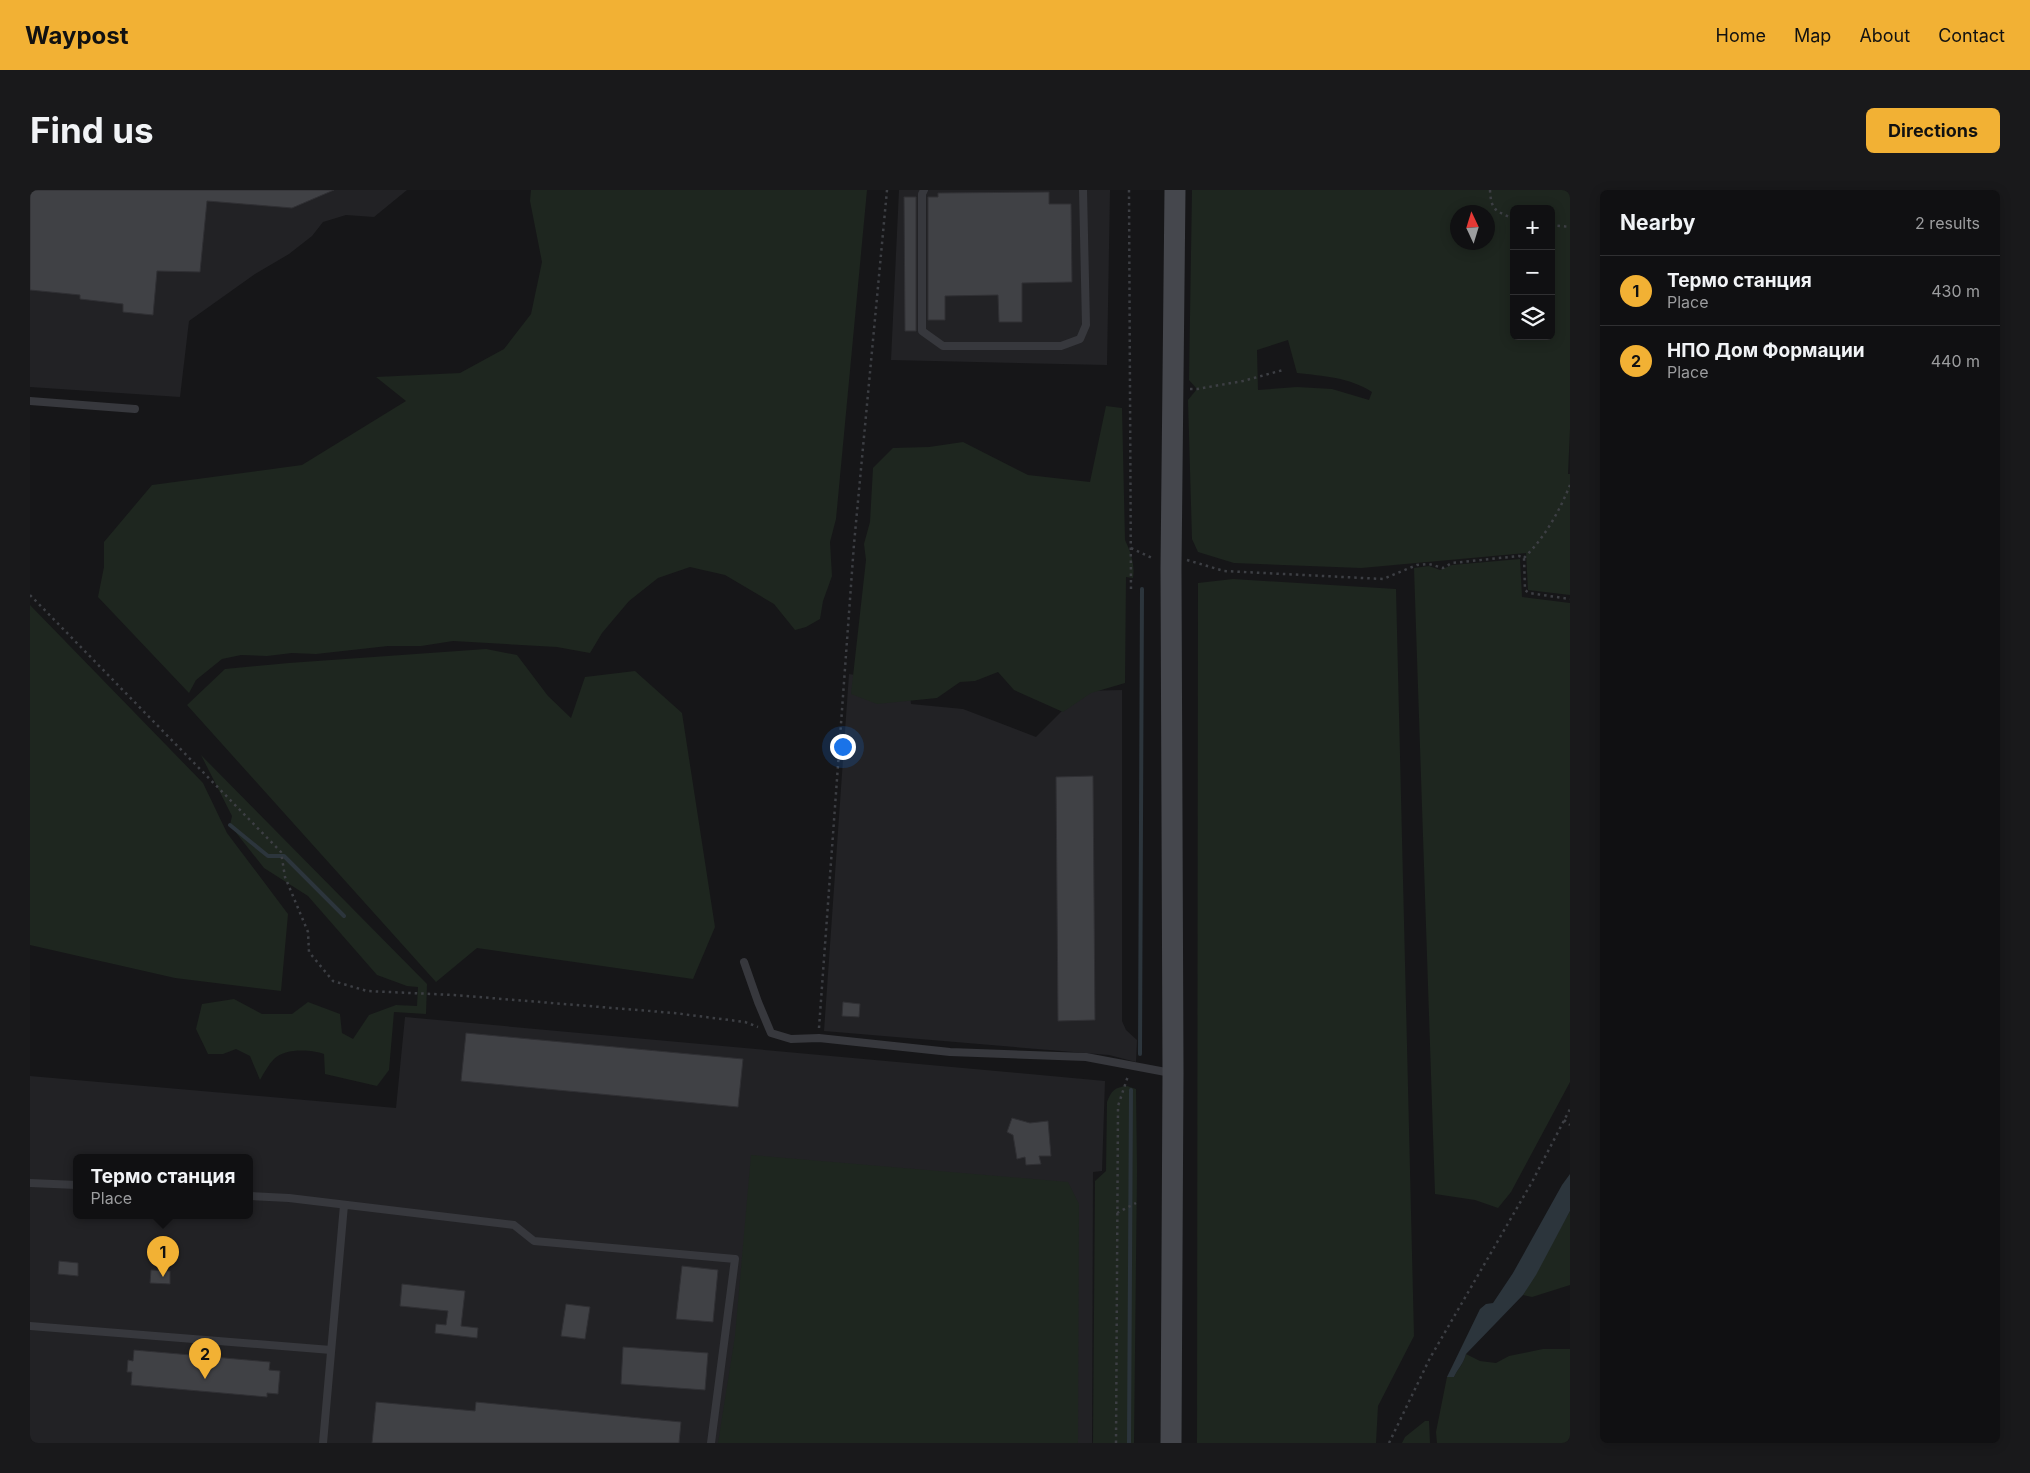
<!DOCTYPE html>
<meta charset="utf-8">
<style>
body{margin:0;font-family:Inter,sans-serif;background:#19191b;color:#f1f3f6}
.controls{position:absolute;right:15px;top:15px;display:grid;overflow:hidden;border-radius:8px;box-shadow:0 2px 12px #0003}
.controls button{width:45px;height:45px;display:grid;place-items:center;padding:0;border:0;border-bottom:1px solid #303032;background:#101012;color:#f1f3f6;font:25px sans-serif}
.compass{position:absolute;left:1420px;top:15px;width:45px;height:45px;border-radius:50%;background:#101012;box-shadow:0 2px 12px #0003;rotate:356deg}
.you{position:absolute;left:812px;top:556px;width:18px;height:18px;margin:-12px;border:4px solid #fff;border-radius:50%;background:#1a73e8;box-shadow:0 0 0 8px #1a73e833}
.badge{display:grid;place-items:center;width:32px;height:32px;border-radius:50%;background:#f2b134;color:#111;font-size:16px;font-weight:700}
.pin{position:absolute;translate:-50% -41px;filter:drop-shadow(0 1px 2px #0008)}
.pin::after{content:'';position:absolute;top:26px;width:18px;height:15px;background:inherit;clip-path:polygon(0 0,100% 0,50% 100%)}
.popup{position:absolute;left:43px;top:964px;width:180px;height:65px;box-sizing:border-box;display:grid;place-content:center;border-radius:8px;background:#101012;filter:drop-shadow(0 1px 4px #0005);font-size:16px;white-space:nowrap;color:#9c9d9f}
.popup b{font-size:19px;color:#f1f3f6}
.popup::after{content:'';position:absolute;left:50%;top:100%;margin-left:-10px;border:10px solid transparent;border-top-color:#101012}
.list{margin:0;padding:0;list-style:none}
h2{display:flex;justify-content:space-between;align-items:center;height:65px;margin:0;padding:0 20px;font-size:21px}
h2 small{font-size:16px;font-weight:400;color:#9c9d9f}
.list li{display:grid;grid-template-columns:32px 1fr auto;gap:15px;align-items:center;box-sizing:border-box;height:70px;padding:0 20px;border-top:1px solid #303032}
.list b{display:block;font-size:19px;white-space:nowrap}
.list p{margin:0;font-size:16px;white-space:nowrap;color:#9c9d9f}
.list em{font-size:16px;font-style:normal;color:#9c9d9f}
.icon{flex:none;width:28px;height:28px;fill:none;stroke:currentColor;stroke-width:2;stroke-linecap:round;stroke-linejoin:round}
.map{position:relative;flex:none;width:1540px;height:1253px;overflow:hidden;border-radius:8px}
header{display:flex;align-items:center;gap:30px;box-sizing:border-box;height:70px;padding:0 25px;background:#f2b134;color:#111}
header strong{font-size:24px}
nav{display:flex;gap:28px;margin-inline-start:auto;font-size:18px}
.intro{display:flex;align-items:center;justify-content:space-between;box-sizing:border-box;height:120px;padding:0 30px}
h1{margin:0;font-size:35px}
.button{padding:12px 22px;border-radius:8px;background:#f2b134;color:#111;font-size:18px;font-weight:700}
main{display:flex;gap:30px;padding:0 30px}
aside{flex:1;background:#101012;border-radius:8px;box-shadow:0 2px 12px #0003}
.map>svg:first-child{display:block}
</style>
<header>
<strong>Waypost</strong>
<nav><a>Home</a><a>Map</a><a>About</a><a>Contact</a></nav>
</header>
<div class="intro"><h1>Find us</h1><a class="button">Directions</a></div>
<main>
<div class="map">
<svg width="1540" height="1253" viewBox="0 0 1540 1253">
<rect width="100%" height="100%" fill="#161618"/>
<!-- built -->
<path fill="#222225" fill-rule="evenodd" d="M 0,0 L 377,0 L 344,27 L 316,25 L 293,32 L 282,46 L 259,64 L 225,84 L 159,131 L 150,207 L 0,197 Z
M 869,0 L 1080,0 L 1077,175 L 861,170 Z
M 819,484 L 879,495 L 881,514 L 933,519 L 1006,547 L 1052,501 L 1092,500 L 1092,831 L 1096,840 L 1107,850 L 1106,872 L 1079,865 L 794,841 Z
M 375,827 L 1075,891 L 1072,981 L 1063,982 L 1062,1253 L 0,1253 L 0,886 L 366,918 ZM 47,968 L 219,968 L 219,1026 L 47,1026 Z"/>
<!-- green -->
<path fill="#1e261f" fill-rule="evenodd" d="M 501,0 L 837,0 L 806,329 L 800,352 L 802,386 L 793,411 L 790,429 L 776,437 L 765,440 L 744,414 L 695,385 L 660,377 L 628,388 L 599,411 L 572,443 L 560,463 L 527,457 L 423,451 L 391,456 L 358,456 L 286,464 L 262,463 L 237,466 L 211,465 L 192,469 L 166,490 L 159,503 L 68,407 L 74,377 L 74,352 L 122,295 L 272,275 L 376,211 L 346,187 L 430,183 L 474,159 L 501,124 L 512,72 L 500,11 Z
M 1162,0 L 1540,0 L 1540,239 L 1538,284 L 1540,284 L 1540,405 L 1498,400 L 1496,363 L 1331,378 L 1204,373 L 1168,362 L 1162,349 L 1158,210 L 1167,199 L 1159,190 ZM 1484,19 L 1521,19 L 1521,146 L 1484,146 ZM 1428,22 L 1458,22 L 1458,52 L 1428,52 ZM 1258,150 L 1267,183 C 1293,186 1319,187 1342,202 L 1339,210 L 1302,199 L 1267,197 L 1228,200 L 1227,160 Z
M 1076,216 L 1092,218 L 1095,350 C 1101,363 1105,374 1103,388 L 1096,387 L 1095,493 L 1061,503 L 1033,522 L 984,500 L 968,482 L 945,491 L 930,492 L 907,508 L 847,514 L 821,504 L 836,370 L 834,354 L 840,332 L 843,278 L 863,258 L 899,257 L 933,252 L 998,285 L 1060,292 Z
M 1490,369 L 1492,407 L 1540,413 L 1540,892 L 1481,1002 L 1468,1018 L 1445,1010 L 1405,1004 L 1384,378 L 1399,376 L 1410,380 L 1422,375 Z
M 1203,389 L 1366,399 L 1384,1146 L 1348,1216 L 1346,1253 L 1167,1253 L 1168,393 Z
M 0,415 L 173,593 L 197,643 L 258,724 L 251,801 L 145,788 L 0,755 Z
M 456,459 L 487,465 L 518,506 L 541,528 L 555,487 L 605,481 L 652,523 L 685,737 L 663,789 L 447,758 L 406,792 L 157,515 L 195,479 L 259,473 Z
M 171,565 L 397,794 L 396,824 L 364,822 L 359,880 L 347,896 L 295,884 L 294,864 C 281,859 254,858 244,869 C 238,875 234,883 230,890 L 220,866 L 206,859 L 193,864 L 178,864 L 166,839 L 172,814 L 204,809 L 232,824 L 262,824 L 278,812 L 310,824 L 312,843 L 323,849 L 339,825 L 366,815 L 387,816 L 388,797 L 377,796 L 347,785 L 278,706 L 234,678 L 200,635 L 202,626 Z
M 1097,896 L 1106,899 L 1107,981 L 1104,1253 L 1063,1253 L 1065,991 L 1076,981 L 1077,912 C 1081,901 1085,897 1097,896 Z
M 721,965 L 1038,992 L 1049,1014 L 1048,1253 L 688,1253 L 705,1146 Z
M 1540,1021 L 1540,1095 L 1502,1107 L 1493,1105 Z
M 1513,1159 L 1540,1159 L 1540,1253 L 1407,1253 L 1406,1242 L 1417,1187 L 1424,1187 C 1428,1178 1433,1175 1436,1164 L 1450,1171 L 1466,1173 L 1479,1166 Z
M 1395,1231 L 1399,1231 L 1400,1253 L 1372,1253 L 1375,1247 Z"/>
<!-- water -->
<path fill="#2c353c" d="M 1540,984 L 1540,1021 L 1506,1085 L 1493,1105 L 1436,1164 C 1433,1175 1428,1178 1424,1187 L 1417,1187 L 1450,1119 L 1456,1114 L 1463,1113 L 1483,1083 L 1532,995 Z"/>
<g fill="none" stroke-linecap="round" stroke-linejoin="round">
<!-- stream -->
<path stroke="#2c353c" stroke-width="4" d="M 200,635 L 238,666 L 254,666 L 314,726
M 1110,864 L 1112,399
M 1099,1253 L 1101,900"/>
</g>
<!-- building -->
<path fill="#404145" stroke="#303034" d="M 0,0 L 304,0 L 262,18 L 177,11 L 170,82 L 127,81 L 123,125 L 93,122 L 93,114 L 50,109 L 50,105 L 0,100 Z
M 1019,2 L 1019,14 L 1041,14 L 1042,92 L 992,93 L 992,132 L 969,132 L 968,105 L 915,106 L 915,130 L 898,130 L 898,7 L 908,7 L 908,3 Z
M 874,7 L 886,7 L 886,141 L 875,141 Z
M 1063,586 L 1065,830 L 1028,831 L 1026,587 Z
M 813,812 L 830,814 L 829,827 L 812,826 Z
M 436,843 L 713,869 L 708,917 L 431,891 Z
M 982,928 L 1000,933 L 1018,931 L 1021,966 L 1009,966 L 1011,974 L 996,975 L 995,967 L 987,969 L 983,945 L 977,942 Z
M 29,1071 L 48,1073 L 48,1086 L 28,1084 Z
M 652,1076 L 688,1080 L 683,1132 L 646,1129 Z
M 121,1080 L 140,1081 L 140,1094 L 120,1093 Z
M 372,1094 L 435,1101 L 431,1136 L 448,1138 L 447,1148 L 405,1143 L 406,1134 L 416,1135 L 418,1121 L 370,1116 Z
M 536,1114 L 560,1117 L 555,1149 L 531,1146 Z
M 593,1157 L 678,1163 L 675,1200 L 591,1194 Z
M 104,1160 L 240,1172 L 239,1180 L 250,1181 L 248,1204 L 237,1203 L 237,1207 L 101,1195 L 102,1182 L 97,1182 L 98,1170 L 103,1171 Z
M 346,1212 L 445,1221 L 446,1212 L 651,1232 L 649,1253 L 342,1253 Z"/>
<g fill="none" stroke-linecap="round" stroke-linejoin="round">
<!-- path -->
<path stroke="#3d3f44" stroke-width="2.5" stroke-dasharray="2.5 4" stroke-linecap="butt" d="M 1099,0 L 1101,402
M 1460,0 C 1461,21 1466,21 1484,29
M 1521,35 L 1540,37
M 1160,199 L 1167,199 L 1213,191 L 1253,180
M 1101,358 L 1124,369
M 1494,368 C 1515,347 1529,322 1540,295
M 1157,370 L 1194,381 L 1353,389 L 1387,375 L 1399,374 L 1413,378 L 1422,373 L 1489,366 L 1494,368 L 1495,400 L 1499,403 L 1540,409
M 0,405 L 251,662 L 255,687 L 278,742 L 279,762 L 303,791 L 337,801 L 424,805 L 644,823 L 715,832 L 728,837
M 789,838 L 824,354 L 857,0
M 1534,930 L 1540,935
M 1087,1023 L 1106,1013
M 1086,1253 L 1088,916 L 1098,886
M 1359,1253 L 1400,1168 L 1502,992 L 1540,919"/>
<!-- lane -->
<path stroke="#37383d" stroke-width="8" d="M 894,0 L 892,4 L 892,141 L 913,156 L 1031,156 L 1050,149 L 1056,135 L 1053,0
M 0,211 L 105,219
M 714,772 L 728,812 L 741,843 L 761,849 L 789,848 L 920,862 L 1056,867 L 1141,883
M 0,993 L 47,995
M 219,1006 L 259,1008 L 484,1035 L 504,1051 L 705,1069 L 681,1253
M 0,1136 L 301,1160
M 293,1253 L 314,1015"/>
<!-- secondary -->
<path stroke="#45474d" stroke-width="21" d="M 1141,1253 L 1143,883 L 1141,378 L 1145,0"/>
</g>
</svg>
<div class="controls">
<button>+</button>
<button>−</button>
<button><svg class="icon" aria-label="layers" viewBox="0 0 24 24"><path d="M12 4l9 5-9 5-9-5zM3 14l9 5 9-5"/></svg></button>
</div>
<svg class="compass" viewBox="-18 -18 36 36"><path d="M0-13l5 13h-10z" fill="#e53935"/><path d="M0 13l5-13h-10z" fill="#9c9d9f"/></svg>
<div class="you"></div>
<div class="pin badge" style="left:133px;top:1087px">1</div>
<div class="popup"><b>Термо станция</b>Place</div>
<div class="pin badge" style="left:175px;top:1189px">2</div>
</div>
<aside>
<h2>Nearby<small>2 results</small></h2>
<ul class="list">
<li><span class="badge">1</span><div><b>Термо станция</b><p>Place</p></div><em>430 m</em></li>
<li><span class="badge">2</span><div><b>НПО Дом Формации</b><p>Place</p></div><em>440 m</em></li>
</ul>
</aside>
</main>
